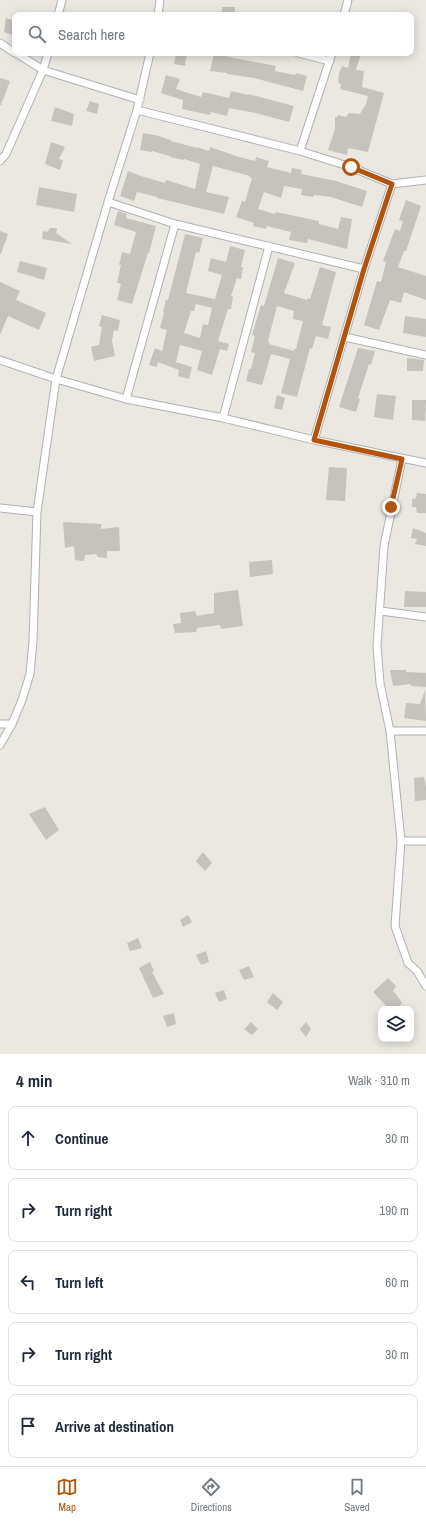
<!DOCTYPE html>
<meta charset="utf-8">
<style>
body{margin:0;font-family:"Archivo Narrow",sans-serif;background:#f6f6f7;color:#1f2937}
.controls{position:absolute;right:12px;bottom:12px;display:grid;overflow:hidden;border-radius:8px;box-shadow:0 2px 10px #0003}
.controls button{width:36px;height:36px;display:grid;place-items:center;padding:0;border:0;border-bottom:1px solid #e0e1e3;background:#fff;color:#1f2937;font:20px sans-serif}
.stop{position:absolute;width:12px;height:12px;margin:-9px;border:3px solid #b45309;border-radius:50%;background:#fff}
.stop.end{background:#b45309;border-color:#fff;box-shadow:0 1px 4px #0008}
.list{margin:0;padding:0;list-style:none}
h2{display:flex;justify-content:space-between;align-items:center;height:52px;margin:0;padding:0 16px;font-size:17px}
h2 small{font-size:13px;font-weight:400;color:#747a83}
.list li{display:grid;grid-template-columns:26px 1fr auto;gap:12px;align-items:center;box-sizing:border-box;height:64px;margin:0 8px 8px;padding:0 8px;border:1px solid #e0e1e3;border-radius:8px}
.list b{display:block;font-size:15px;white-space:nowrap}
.list em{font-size:13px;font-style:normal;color:#747a83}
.icon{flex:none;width:22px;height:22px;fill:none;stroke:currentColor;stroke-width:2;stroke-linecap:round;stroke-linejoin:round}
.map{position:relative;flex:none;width:426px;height:1054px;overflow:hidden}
.search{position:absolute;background:#fff;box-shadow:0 2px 10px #0003;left:12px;right:12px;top:12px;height:44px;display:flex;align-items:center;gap:10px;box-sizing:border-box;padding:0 14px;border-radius:8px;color:#747a83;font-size:15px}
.sheet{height:412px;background:#fff}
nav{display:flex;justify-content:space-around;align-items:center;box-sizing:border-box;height:56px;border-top:1px solid #e0e1e3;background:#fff;font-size:11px;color:#747a83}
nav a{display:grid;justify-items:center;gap:2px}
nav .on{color:#b45309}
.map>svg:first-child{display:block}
</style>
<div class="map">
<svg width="426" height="1054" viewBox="0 0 426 1054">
<rect width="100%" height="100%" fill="#eae8e1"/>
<!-- building -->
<path fill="#c6c3be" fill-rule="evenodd" d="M 222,7 L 235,7 L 234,15 L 222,15 Z
M 6,18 L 15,21 L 15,36 L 4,32 Z
M 176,53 L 187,53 L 185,66 L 174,64 Z
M 351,53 L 361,53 L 356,70 L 364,71 L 362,87 L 384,93 L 368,152 L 348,148 L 347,155 L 328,150 L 335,129 L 335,117 L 337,117 L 338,115 L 346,117 L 349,113 L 360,114 L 366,104 L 368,96 L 340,89 L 341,84 L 338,83 L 339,73 L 342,66 L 348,68 Z
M 214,54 L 276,66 L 275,71 L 295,75 L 296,73 L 307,76 L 303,91 L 254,78 L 227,74 L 227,73 L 210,71 Z
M 166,75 L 180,79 L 176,89 L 201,97 L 203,92 L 229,98 L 231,91 L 248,95 L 248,94 L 294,106 L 289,122 L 256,113 L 229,108 L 227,116 L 211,112 L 210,115 L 182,109 L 183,100 L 161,93 Z
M 0,78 L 10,81 L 1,105 L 0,105 Z
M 90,101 L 99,104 L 97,114 L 86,111 Z
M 55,107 L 74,114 L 72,126 L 51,121 Z
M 143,133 L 155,135 L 171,140 L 171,141 L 197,148 L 197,147 L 209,151 L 210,147 L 236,156 L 255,161 L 256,157 L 269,161 L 267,167 L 291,173 L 292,168 L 302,170 L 301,174 L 336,181 L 367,191 L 362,207 L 331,197 L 314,195 L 313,197 L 301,195 L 302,189 L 284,186 L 281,198 L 264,192 L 258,209 L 275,214 L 276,212 L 319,221 L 319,224 L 338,229 L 341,217 L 352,219 L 347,249 L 308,239 L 307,243 L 289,240 L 291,232 L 267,226 L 266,229 L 253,226 L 254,223 L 236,217 L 242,201 L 245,202 L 252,178 L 249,177 L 250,176 L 213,166 L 206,192 L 229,197 L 224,214 L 157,198 L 157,197 L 137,192 L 134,201 L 120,196 L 128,171 L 141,176 L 165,183 L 166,180 L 195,189 L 200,164 L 184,159 L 183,160 L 170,157 L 170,156 L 152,151 L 152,152 L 140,150 Z
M 51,142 L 65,147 L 59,159 L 63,160 L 60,170 L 45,164 Z
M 39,187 L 77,194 L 74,212 L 36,205 Z
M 406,200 L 421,206 L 406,251 L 404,251 L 398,267 L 426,276 L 426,300 L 404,292 L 401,303 L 390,300 L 379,330 L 364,325 L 377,281 L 381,282 L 386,262 L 383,261 L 395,229 L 400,231 L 403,221 L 399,220 Z
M 118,211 L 127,214 L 126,218 L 156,226 L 149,253 L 148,253 L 132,304 L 117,300 L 121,284 L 117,283 L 121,265 L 119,265 L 122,252 L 130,254 L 136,232 L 114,225 Z
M 50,228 L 57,228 L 56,233 L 72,244 L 42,239 L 43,231 L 47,232 Z
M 0,231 L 8,234 L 1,254 L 0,254 Z
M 185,234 L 203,238 L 199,253 L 196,252 L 186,293 L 215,299 L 222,275 L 208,271 L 211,258 L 226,262 L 230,246 L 245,250 L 241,267 L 243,267 L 241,279 L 237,278 L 231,296 L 233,297 L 231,309 L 228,309 L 218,341 L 229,344 L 227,351 L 220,349 L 212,375 L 197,370 L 202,351 L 180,345 L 176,362 L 192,367 L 189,379 L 178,376 L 179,370 L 158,362 L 157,367 L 149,365 L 155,348 L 162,351 L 167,330 L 160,328 L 164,313 L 163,312 L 166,299 L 168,300 ZM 196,304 L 212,308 L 208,325 L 203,324 L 200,338 L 184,333 L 191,311 L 194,311 Z
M 278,258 L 295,263 L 284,293 L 307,300 L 308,298 L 310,299 L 320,267 L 336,272 L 322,325 L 331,327 L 328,339 L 316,336 L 312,349 L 310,348 L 297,397 L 281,393 L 290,359 L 271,354 L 262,385 L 246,381 L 249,369 L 251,369 L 255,353 L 251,352 L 255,336 L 252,335 L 261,305 L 264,306 ZM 277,306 L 294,311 L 293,319 L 303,321 L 296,349 L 294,349 L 294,351 L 269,344 L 270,342 L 268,341 Z
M 20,261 L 47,268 L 44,280 L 17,272 Z
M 0,282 L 20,291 L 16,300 L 46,313 L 39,330 L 8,316 L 0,335 Z
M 102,315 L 120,320 L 118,331 L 114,330 L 112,341 L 115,356 L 94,361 L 91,347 L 99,345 L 102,327 L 99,326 Z
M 405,316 L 426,319 L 426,337 L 403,333 Z
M 358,348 L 375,351 L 371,365 L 369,364 L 358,398 L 360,399 L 356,412 L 339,407 Z
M 407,358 L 424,360 L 423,371 L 407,371 Z
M 377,394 L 396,396 L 393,420 L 374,417 Z
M 277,395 L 285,398 L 282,410 L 274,408 Z
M 412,400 L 426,400 L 425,421 L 412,420 Z
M 329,467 L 347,468 L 345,501 L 326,500 Z
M 417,493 L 426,494 L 426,513 L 417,513 L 416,507 L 412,507 L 412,499 L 416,498 Z
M 63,522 L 102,524 L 100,529 L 119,527 L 120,551 L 107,551 L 107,558 L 98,557 L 96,554 L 85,555 L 84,561 L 75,560 L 74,546 L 65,548 Z
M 413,528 L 426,533 L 426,546 L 415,544 L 417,539 L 411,538 Z
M 272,560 L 273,574 L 250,577 L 249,562 Z
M 238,590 L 243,626 L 221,629 L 220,625 L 197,628 L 196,632 L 175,633 L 173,624 L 181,623 L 180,613 L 195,611 L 197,616 L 214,613 L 214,593 Z
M 405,591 L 426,592 L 426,607 L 404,607 Z
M 390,670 L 406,670 L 406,672 L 426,673 L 426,687 L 411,686 L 411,684 L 393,686 Z
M 425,690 L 426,721 L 404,718 L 406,703 L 420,704 Z
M 424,777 L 426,788 L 426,800 L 415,801 L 414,778 Z
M 45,807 L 59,830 L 46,840 L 29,814 Z
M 203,852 L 212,863 L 205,871 L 196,861 Z
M 188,915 L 192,922 L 183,927 L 180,920 Z
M 138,938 L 142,948 L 130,951 L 127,943 Z
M 206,951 L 209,962 L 201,965 L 196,955 Z
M 150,962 L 154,971 L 152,972 L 164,994 L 153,998 L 139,968 Z
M 249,966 L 254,977 L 244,980 L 239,970 Z
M 388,978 L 396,986 L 393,991 L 396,994 L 402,1003 L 397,1009 L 389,1009 L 373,992 Z
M 224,990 L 227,999 L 219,1002 L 215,993 Z
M 273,993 L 283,1002 L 277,1010 L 267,1002 Z
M 174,1013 L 176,1024 L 167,1027 L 163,1016 Z
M 251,1022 L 258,1029 L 252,1035 L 244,1029 Z
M 306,1022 L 311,1029 L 306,1037 L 300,1029 Z"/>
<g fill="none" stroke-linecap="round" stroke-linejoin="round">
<defs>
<path id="street" d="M 58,15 L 62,0
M 158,15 L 160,0
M 344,15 L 348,0
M 0,43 L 15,53
M 16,53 L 43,70 L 140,100
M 298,53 L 330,61
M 137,110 L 300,151 L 351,167 L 392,184 L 426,180
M 300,151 L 332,53
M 0,161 L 6,154 L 43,70 L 48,53
M 108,202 L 175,224 L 364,269
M 345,337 L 426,355
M 0,360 L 56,379 L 126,399 L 223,418 L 314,440 L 426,463
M 126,399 L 175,224
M 223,418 L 269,246
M 314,440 L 364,269 L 392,184
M 402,459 L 384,546 L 377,646 L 380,683 L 390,731 L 401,841 L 395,926 L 408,963 L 417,971 L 426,986
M 0,508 L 37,512
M 381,611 L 426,617
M 0,724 L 12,724
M 390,731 L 426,731
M 0,745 L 12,724 L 22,700 L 30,674 L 33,641 L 37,512 L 56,379 L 108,202 L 137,110 L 150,53
M 401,841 L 426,841"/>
</defs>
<!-- street casing -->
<use href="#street" stroke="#aeb1b5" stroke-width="9"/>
<!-- street -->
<use href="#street" stroke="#fff" stroke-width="7"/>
</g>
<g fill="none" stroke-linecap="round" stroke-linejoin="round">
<!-- route -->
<path stroke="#b45309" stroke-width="5" d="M 351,167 L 392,184 L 364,269 L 314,440 L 402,459 L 391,507"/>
</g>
</svg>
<div class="controls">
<button><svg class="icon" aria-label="layers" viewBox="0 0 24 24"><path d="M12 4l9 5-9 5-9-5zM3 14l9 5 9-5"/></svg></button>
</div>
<div class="stop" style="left:351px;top:167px"></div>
<div class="stop end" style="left:391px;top:507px"></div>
<div class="search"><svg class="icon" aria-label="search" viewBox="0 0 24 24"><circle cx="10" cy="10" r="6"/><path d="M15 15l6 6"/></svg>Search here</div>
</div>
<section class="sheet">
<h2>4 min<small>Walk · 310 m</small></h2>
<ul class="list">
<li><svg class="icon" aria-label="ahead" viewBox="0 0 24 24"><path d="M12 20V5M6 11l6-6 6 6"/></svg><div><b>Continue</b></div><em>30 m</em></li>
<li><svg class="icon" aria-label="right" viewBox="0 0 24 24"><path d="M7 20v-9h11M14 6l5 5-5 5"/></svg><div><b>Turn right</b></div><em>190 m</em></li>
<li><svg class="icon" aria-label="left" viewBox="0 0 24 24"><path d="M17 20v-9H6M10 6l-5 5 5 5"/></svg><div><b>Turn left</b></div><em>60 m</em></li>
<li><svg class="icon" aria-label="right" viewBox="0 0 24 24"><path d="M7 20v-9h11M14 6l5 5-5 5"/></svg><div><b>Turn right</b></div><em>30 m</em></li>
<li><svg class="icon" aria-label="arrive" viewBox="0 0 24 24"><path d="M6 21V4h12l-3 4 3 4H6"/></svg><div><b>Arrive at destination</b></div></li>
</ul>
</section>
<nav>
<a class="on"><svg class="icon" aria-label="map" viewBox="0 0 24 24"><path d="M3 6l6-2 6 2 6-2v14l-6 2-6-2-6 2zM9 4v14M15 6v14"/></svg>Map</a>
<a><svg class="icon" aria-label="directions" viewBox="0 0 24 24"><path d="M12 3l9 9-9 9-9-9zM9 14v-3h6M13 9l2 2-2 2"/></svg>Directions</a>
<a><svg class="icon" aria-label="saved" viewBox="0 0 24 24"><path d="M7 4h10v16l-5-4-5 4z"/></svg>Saved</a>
</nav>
